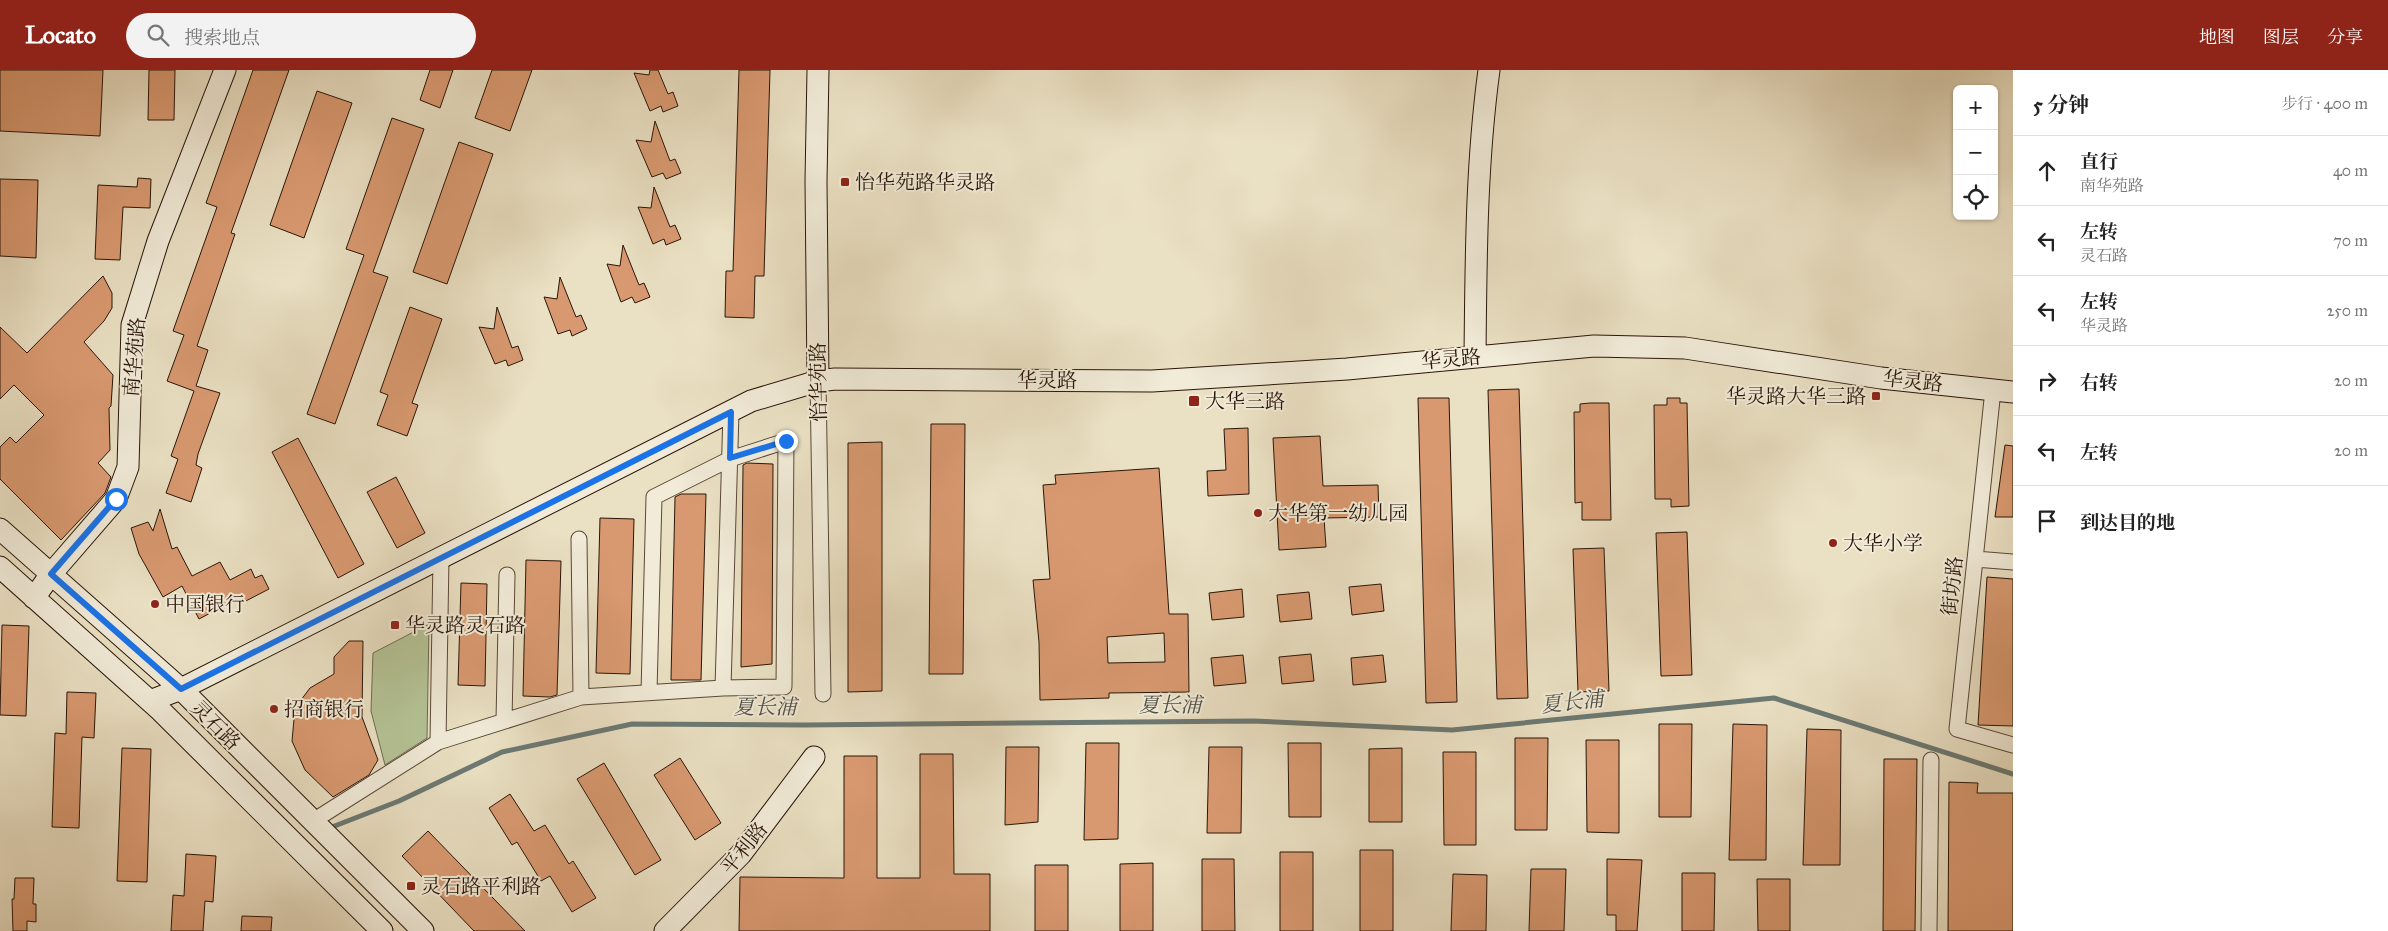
<!DOCTYPE html>
<html lang="zh">
<meta charset="utf-8">
<style>
body{margin:0;font-family:"IM FELL Great Primer","Noto Serif SC",serif;background:#f2f2f2;color:#222}
.controls{position:absolute;right:15px;top:15px;display:grid;overflow:hidden;border-radius:8px;box-shadow:0 1px 4px #0004}
.controls button{width:45px;height:45px;display:grid;place-items:center;padding:0;border:0;border-bottom:1px solid #e0e0e0;background:#fff;color:#222;font:25px sans-serif}
.stop{position:absolute;width:15px;height:15px;margin:-11px;border:4px solid #1a73e8;border-radius:50%;background:#fff}
.stop.end{background:#1a73e8;border-color:#fff;box-shadow:0 1px 5px #0008}
.list{margin:0;padding:0;list-style:none}
h2{display:flex;justify-content:space-between;align-items:center;height:65px;margin:0;padding:0 20px;font-size:21px}
h2 small{font-size:16px;font-weight:400;color:#767676}
.list li{display:grid;grid-template-columns:32px 1fr auto;gap:15px;align-items:center;box-sizing:border-box;height:70px;padding:0 20px;border-top:1px solid #e0e0e0}
.list b{display:block;font-size:19px;white-space:nowrap}
.list p{margin:0;font-size:16px;white-space:nowrap;color:#767676}
.list em{font-size:16px;font-style:normal;color:#767676}
.icon{flex:none;width:28px;height:28px;fill:none;stroke:currentColor;stroke-width:2;stroke-linecap:round;stroke-linejoin:round}
.map{position:relative;flex:none;width:2013px;height:861px;overflow:hidden}
header{display:flex;align-items:center;gap:30px;box-sizing:border-box;height:70px;padding:0 25px;background:#8f2418;color:#fff}
header strong{font-size:24px}
nav{display:flex;gap:28px;margin-inline-start:auto;font-size:18px}
.search{width:350px;height:45px;background:#f2f2f2;display:flex;align-items:center;gap:12px;box-sizing:border-box;padding:0 18px;border-radius:28px;color:#767676;font-size:19px}
main{display:flex}
aside{flex:1;background:#fff}
.map>svg:first-child{display:block}
</style>
<header>
<strong>Locato</strong>
<div class="search"><svg class="icon" aria-label="search" viewBox="0 0 24 24"><circle cx="10" cy="10" r="6"/><path d="M15 15l6 6"/></svg>搜索地点</div>
<nav><a>地图</a><a>图层</a><a>分享</a></nav>
</header>
<main>
<div class="map">
<svg width="2013" height="861" viewBox="0 0 2013 861">
<rect width="100%" height="100%" fill="#eae0c3"/>
<filter id="stains"><feTurbulence type="fractalNoise" baseFrequency=".004" numOctaves="4"/><feColorMatrix values="0 0 0 0 .2 0 0 0 0 .09 0 0 0 0 .02 0 0 0 .5 -.17"/></filter>
<radialGradient id="worn" r=".72"><stop offset=".6" stop-color="#630" stop-opacity="0"/><stop offset="1" stop-color="#630" stop-opacity=".3"/></radialGradient>
<!-- green -->
<path fill="#b4c396" stroke="#6e6c50" d="M 429,554 L 427,668 L 385,695 L 371,641 L 373,583 Z"/>
<g fill="none" stroke-linecap="round" stroke-linejoin="round">
<!-- stream -->
<path stroke="#6c7973" stroke-width="5" d="M 332,757 L 399,731 L 502,682 L 632,654 L 804,655 L 1253,651 L 1452,660 L 1774,628 L 2013,704"/>
</g>
<!-- building -->
<path fill="#d99970" stroke="#291509" fill-rule="evenodd" d="M 0,0 L 103,0 L 100,66 L 0,61 Z
M 149,0 L 175,0 L 174,50 L 148,50 Z
M 253,0 L 289,0 L 231,163 L 235,164 L 197,276 L 208,280 L 196,316 L 220,323 L 198,384 L 196,395 L 202,398 L 191,432 L 166,423 L 178,389 L 171,386 L 194,321 L 167,311 L 184,265 L 173,261 L 217,137 L 206,133 Z
M 430,0 L 453,0 L 440,38 L 420,30 Z
M 492,0 L 532,0 L 510,61 L 475,48 Z
M 650,0 L 658,0 L 668,24 L 673,22 L 678,36 L 663,42 L 661,36 L 650,41 L 634,3 L 649,5 Z
M 739,0 L 770,0 L 764,206 L 755,206 L 754,248 L 725,247 L 726,201 L 733,201 Z
M 317,21 L 352,33 L 304,168 L 270,155 Z
M 392,48 L 424,59 L 373,202 L 388,207 L 335,354 L 307,344 L 364,185 L 346,179 Z
M 655,51 L 670,91 L 675,89 L 681,103 L 666,109 L 663,103 L 652,107 L 636,70 L 651,72 Z
M 459,72 L 493,84 L 447,214 L 413,202 Z
M 138,108 L 151,109 L 150,138 L 123,137 L 120,190 L 95,189 L 98,115 L 137,117 Z
M 0,109 L 38,110 L 36,188 L 0,186 Z
M 654,117 L 670,157 L 675,155 L 681,169 L 666,175 L 664,169 L 653,174 L 638,137 L 651,138 Z
M 623,175 L 639,215 L 644,213 L 650,227 L 635,233 L 632,227 L 621,232 L 607,194 L 620,196 Z
M 103,206 L 112,223 L 112,238 L 104,251 L 84,272 L 113,305 L 111,336 L 109,338 L 110,380 L 98,393 L 111,407 L 105,423 L 61,470 L 0,409 L 0,377 L 10,367 L 16,373 L 44,345 L 14,315 L 0,329 L 0,257 L 27,283 Z
M 560,207 L 576,247 L 581,245 L 587,259 L 572,266 L 570,260 L 558,264 L 544,227 L 557,229 Z
M 410,237 L 442,249 L 412,333 L 418,335 L 407,366 L 377,355 L 388,325 L 380,322 Z
M 497,237 L 512,278 L 518,276 L 523,290 L 508,296 L 506,290 L 495,294 L 479,257 L 494,259 Z
M 1519,319 L 1528,628 L 1497,629 L 1488,320 Z
M 1418,328 L 1449,328 L 1457,632 L 1426,633 Z
M 1667,328 L 1680,328 L 1680,333 L 1687,333 L 1689,436 L 1671,437 L 1671,429 L 1655,429 L 1654,335 L 1667,335 Z
M 1590,333 L 1609,333 L 1611,450 L 1582,450 L 1582,432 L 1575,433 L 1574,342 L 1580,342 L 1580,334 Z
M 931,354 L 965,354 L 963,604 L 929,604 Z
M 1248,358 L 1249,424 L 1208,426 L 1207,401 L 1226,400 L 1224,359 Z
M 1320,366 L 1323,416 L 1378,415 L 1379,447 L 1324,448 L 1326,477 L 1279,480 L 1273,368 Z
M 298,368 L 364,494 L 338,508 L 272,382 Z
M 882,372 L 882,621 L 848,622 L 848,373 Z
M 2005,375 L 2013,376 L 2013,447 L 1995,447 Z
M 747,393 L 773,394 L 772,594 L 741,597 L 743,395 Z
M 1159,398 L 1169,544 L 1188,544 L 1189,622 L 1109,623 L 1109,628 L 1040,630 L 1039,572 L 1033,510 L 1050,509 L 1043,415 L 1056,414 L 1055,405 ZM 1164,563 L 1165,592 L 1108,593 L 1107,567 Z
M 396,407 L 425,463 L 397,478 L 367,422 Z
M 681,424 L 706,424 L 701,610 L 671,610 L 675,427 Z
M 160,439 L 172,479 L 177,477 L 192,506 L 220,492 L 230,510 L 251,499 L 255,508 L 262,505 L 269,519 L 240,534 L 237,529 L 199,549 L 182,516 L 163,527 L 139,484 L 131,458 L 148,452 L 153,461 Z
M 600,448 L 634,449 L 630,604 L 596,603 Z
M 1687,462 L 1692,605 L 1661,606 L 1656,463 Z
M 1604,478 L 1609,621 L 1578,622 L 1573,479 Z
M 526,490 L 561,491 L 557,625 L 550,627 L 523,626 Z
M 1987,507 L 2013,509 L 2013,656 L 1978,655 Z
M 461,513 L 487,514 L 485,616 L 458,615 Z
M 1381,514 L 1384,541 L 1352,545 L 1349,517 Z
M 1242,519 L 1244,547 L 1212,550 L 1209,523 Z
M 1309,522 L 1312,549 L 1280,552 L 1277,525 Z
M 2,555 L 29,556 L 26,646 L 0,645 Z
M 349,571 L 363,571 L 362,647 L 378,690 L 369,705 L 333,727 L 305,700 L 292,671 L 295,638 L 310,618 L 334,604 L 334,587 Z
M 1311,584 L 1314,611 L 1282,614 L 1279,587 Z
M 1243,585 L 1246,613 L 1214,616 L 1211,588 Z
M 1383,585 L 1386,612 L 1353,615 L 1351,588 Z
M 67,622 L 96,623 L 94,668 L 82,667 L 79,758 L 52,757 L 55,663 L 66,664 Z
M 1659,654 L 1692,654 L 1691,747 L 1659,747 Z
M 1733,654 L 1767,655 L 1766,790 L 1729,790 Z
M 1807,659 L 1841,660 L 1840,795 L 1803,795 Z
M 1515,668 L 1548,668 L 1547,760 L 1515,760 Z
M 1586,670 L 1619,670 L 1619,763 L 1587,762 Z
M 1086,673 L 1119,673 L 1118,769 L 1084,770 Z
M 1288,673 L 1321,673 L 1321,747 L 1289,747 Z
M 1006,677 L 1039,677 L 1038,752 L 1005,755 Z
M 1209,677 L 1242,677 L 1241,763 L 1207,763 Z
M 122,678 L 151,679 L 147,812 L 117,811 Z
M 1402,678 L 1402,752 L 1369,752 L 1369,679 Z
M 1443,682 L 1476,682 L 1476,775 L 1444,775 Z
M 920,684 L 953,684 L 954,804 L 990,804 L 990,861 L 739,861 L 740,807 L 844,808 L 844,686 L 877,686 L 877,808 L 920,808 Z
M 680,688 L 721,753 L 695,770 L 654,705 Z
M 1884,689 L 1917,689 L 1915,861 L 1883,861 Z
M 604,693 L 661,790 L 635,805 L 577,709 Z
M 1949,712 L 1978,713 L 1977,723 L 2013,723 L 2013,861 L 1948,861 Z
M 510,724 L 534,761 L 545,755 L 569,794 L 573,791 L 596,828 L 572,842 L 550,806 L 541,811 L 517,772 L 512,775 L 489,738 Z
M 428,761 L 525,861 L 474,861 L 402,786 Z
M 1360,780 L 1393,780 L 1393,861 L 1360,861 Z
M 1280,782 L 1313,782 L 1313,861 L 1280,861 Z
M 186,784 L 216,786 L 213,832 L 205,831 L 203,861 L 171,861 L 173,825 L 184,826 Z
M 1202,789 L 1234,789 L 1235,861 L 1202,861 Z
M 1607,789 L 1642,790 L 1637,861 L 1616,861 L 1616,845 L 1607,845 Z
M 1153,793 L 1153,861 L 1120,861 L 1120,794 Z
M 1035,795 L 1068,795 L 1068,861 L 1035,861 Z
M 1531,799 L 1566,799 L 1564,861 L 1529,861 Z
M 1682,803 L 1715,803 L 1714,861 L 1682,861 Z
M 1453,804 L 1487,805 L 1486,861 L 1451,861 Z
M 15,808 L 34,808 L 33,834 L 36,834 L 36,852 L 27,851 L 27,861 L 13,861 L 12,829 L 14,829 Z
M 1757,809 L 1790,809 L 1790,861 L 1758,861 Z
M 242,846 L 272,847 L 271,861 L 241,861 Z"/>
<g fill="none" stroke-linecap="round" stroke-linejoin="round">
<defs>
<path id="street" d="M 818,311 L 823,624
M 1993,320 L 1957,659 L 2013,675
M 579,469 L 581,627
M 1975,489 L 2013,492
M 649,622 L 654,427 L 730,389 L 786,371 L 784,617 L 723,618
M 504,651 L 507,505
M 438,672 L 441,487
M 313,751 L 438,672 L 581,627 L 723,618 L 731,342
M 1929,861 L 1931,690"/>
<path id="secondary" d="M 1475,287 C 1476,191 1476,96 1489,0
M 818,311 L 816,111 L 818,0
M 0,459 L 181,619 L 423,861
M 0,497 L 161,641 L 382,861
M 34,528 L 51,504 L 116,429 L 128,397 L 132,255 L 158,171 L 225,0
M 150,631 L 181,619 L 751,331 L 818,311 L 835,309 L 1152,311 L 1347,299 L 1594,276 L 1685,278 L 1881,308 L 2013,322
M 665,861 L 741,784 L 814,687"/>
</defs>
<!-- street casing -->
<use href="#street" stroke="#594838" stroke-width="17"/>
<!-- secondary casing -->
<use href="#secondary" stroke="#291509" stroke-width="23"/>
<!-- street -->
<use href="#street" stroke="#f1ebd8" stroke-width="15"/>
<!-- secondary -->
<use href="#secondary" stroke="#f1ebd8" stroke-width="21"/>
</g>
<g fill="none" stroke-linecap="round" stroke-linejoin="round">
<!-- route -->
<path stroke="#1a73e8" stroke-width="6" d="M 116,429 L 51,504 L 181,619 L 731,342 L 730,388 L 786,371"/>
</g>
<!-- markers -->
<g fill="#8f2418" stroke="#f1ebd8" stroke-width="2">
<rect x="840" y="107" width="10" height="10" rx="2.5"/>
<rect x="1871" y="321" width="10" height="10" rx="2.5"/>
<rect x="1188" y="325" width="12" height="12" rx="2.5"/>
<circle cx="1258" cy="443" r="5"/>
<circle cx="1833" cy="473" r="5"/>
<circle cx="155" cy="534" r="5"/>
<rect x="390" y="550" width="10" height="10" rx="2.5"/>
<circle cx="274" cy="639" r="5"/>
<rect x="406" y="811" width="10" height="10" rx="2.5"/>
</g>
<g text-anchor="middle" stroke-width="4" stroke-linejoin="round" paint-order="stroke">
<!-- poi labels -->
<g font-size="20" fill="#291509" stroke="#f1ebd8" text-anchor="start">
<text x="855" y="119">怡华苑路华灵路</text>
<text x="1866" y="333" text-anchor="end">华灵路大华三路</text>
<text x="1205" y="338">大华三路</text>
<text x="1268" y="450">大华第一幼儿园</text>
<text x="1843" y="480">大华小学</text>
<text x="165" y="541">中国银行</text>
<text x="405" y="562">华灵路灵石路</text>
<text x="284" y="646">招商银行</text>
<text x="421" y="823">灵石路平利路</text>
</g>
<!-- street labels -->
<g font-size="20" fill="#291509" stroke="#f1ebd8">
<text transform="translate(134 287) rotate(-85)" y="7">南华苑路</text>
<text transform="translate(1451 289) rotate(-5)" y="7">华灵路</text>
<text x="1047" y="317">华灵路</text>
<text transform="translate(1913 311) rotate(6)" y="7">华灵路</text>
<text transform="translate(818 312) rotate(-91)" y="7">怡华苑路</text>
<text transform="translate(1952 516) rotate(-84)" y="7">街坊路</text>
<text transform="translate(216 655) rotate(45)" y="7">灵石路</text>
<text transform="translate(744 778) rotate(-51)" y="7">平利路</text>
</g>
<!-- water labels -->
<g font-size="21" font-style="italic" fill="#504f47" stroke="#f1ebd8">
<text transform="translate(1572 632) rotate(-6)" y="7">夏长浦</text>
<text x="1170" y="642">夏长浦</text>
<text x="765" y="644">夏长浦</text>
</g>
</g>
<rect width="100%" height="100%" filter="url(#stains)"/>
<rect width="100%" height="100%" fill="url(#worn)"/>
</svg>
<div class="controls">
<button>+</button>
<button>−</button>
<button><svg class="icon" aria-label="locate" viewBox="0 0 24 24"><circle cx="12" cy="12" r="6"/><path d="M12 2v4M12 18v4M2 12h4M18 12h4"/></svg></button>
</div>
<div class="stop" style="left:116px;top:429px"></div>
<div class="stop end" style="left:786px;top:371px"></div>
</div>
<aside>
<h2>5 分钟<small>步行 · 400 m</small></h2>
<ul class="list">
<li><svg class="icon" aria-label="ahead" viewBox="0 0 24 24"><path d="M12 20V5M6 11l6-6 6 6"/></svg><div><b>直行</b><p>南华苑路</p></div><em>40 m</em></li>
<li><svg class="icon" aria-label="left" viewBox="0 0 24 24"><path d="M17 20v-9H6M10 6l-5 5 5 5"/></svg><div><b>左转</b><p>灵石路</p></div><em>70 m</em></li>
<li><svg class="icon" aria-label="left" viewBox="0 0 24 24"><path d="M17 20v-9H6M10 6l-5 5 5 5"/></svg><div><b>左转</b><p>华灵路</p></div><em>250 m</em></li>
<li><svg class="icon" aria-label="right" viewBox="0 0 24 24"><path d="M7 20v-9h11M14 6l5 5-5 5"/></svg><div><b>右转</b></div><em>20 m</em></li>
<li><svg class="icon" aria-label="left" viewBox="0 0 24 24"><path d="M17 20v-9H6M10 6l-5 5 5 5"/></svg><div><b>左转</b></div><em>20 m</em></li>
<li><svg class="icon" aria-label="arrive" viewBox="0 0 24 24"><path d="M6 21V4h12l-3 4 3 4H6"/></svg><div><b>到达目的地</b></div></li>
</ul>
</aside>
</main>
